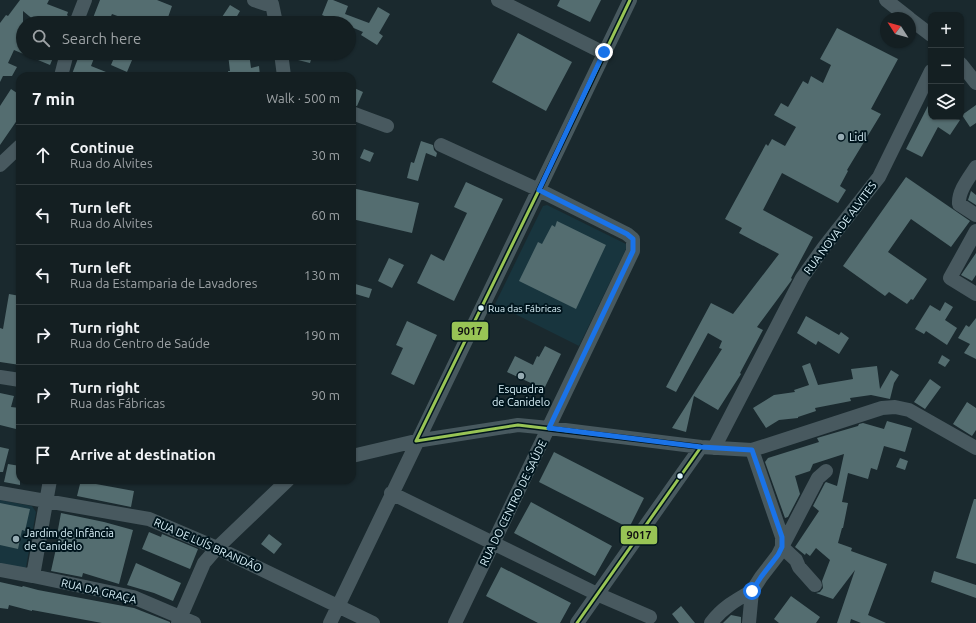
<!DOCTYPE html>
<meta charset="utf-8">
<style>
body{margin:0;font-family:Ubuntu,sans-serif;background:#212c2f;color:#f1f3f6}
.controls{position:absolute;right:12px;top:12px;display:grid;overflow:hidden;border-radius:8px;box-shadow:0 1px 3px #0004}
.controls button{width:36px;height:36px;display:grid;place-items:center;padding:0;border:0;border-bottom:1px solid #333d40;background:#141f22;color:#f1f3f6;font:20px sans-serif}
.compass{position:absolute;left:880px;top:12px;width:36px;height:36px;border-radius:50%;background:#141f22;box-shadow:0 1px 3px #0004;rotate:306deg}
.stop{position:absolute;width:12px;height:12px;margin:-9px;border:3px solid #1a73e8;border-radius:50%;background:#fff}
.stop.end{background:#1a73e8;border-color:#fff;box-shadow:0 1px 4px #0008}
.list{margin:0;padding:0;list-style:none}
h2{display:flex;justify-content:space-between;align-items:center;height:52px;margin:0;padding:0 16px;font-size:17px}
h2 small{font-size:13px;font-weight:400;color:#9da2a5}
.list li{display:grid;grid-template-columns:26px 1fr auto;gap:12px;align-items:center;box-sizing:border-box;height:60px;padding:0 16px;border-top:1px solid #333d40}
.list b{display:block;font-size:15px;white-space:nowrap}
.list p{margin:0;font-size:13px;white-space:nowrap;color:#9da2a5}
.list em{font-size:13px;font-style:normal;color:#9da2a5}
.icon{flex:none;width:22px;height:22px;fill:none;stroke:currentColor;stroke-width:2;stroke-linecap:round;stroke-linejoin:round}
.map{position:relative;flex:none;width:976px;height:623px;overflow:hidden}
.search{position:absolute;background:#141f22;box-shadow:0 1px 3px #0004;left:16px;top:16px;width:340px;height:44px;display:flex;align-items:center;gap:10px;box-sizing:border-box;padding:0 14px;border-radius:22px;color:#9da2a5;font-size:15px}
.panel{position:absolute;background:#141f22;box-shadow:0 1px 3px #0004;left:16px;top:72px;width:340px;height:412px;border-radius:12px}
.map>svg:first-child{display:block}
</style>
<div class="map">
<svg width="976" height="623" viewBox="0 0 976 623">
<rect width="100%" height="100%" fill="#1a292e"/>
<!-- built -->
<path fill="#18353e" d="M 547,205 L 628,245 L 579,346 L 495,304 L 543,206 Z
M 0,500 L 32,506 L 36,512 L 26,567 L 24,569 L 0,566 Z"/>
<!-- building -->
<path fill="#546d70" d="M 20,0 L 49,0 L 47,4 L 68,12 L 67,15 L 69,17 L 68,23 L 45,23 L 38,18 L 35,21 L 23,11 L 23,53 L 55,53 L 50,65 L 14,50 L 8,63 L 17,67 L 12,76 L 3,76 L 0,82 L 0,23 L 6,15 L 8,16 Z
M 100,0 L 157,0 L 172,6 L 166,23 L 152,18 L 151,23 L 148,23 L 129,16 L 128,20 L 112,14 L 108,23 L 91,23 Z
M 328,0 L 333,0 L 348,6 L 345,14 L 369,23 L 378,7 L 390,14 L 379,33 L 383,36 L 377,45 L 361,35 L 363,32 L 349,26 L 349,23 L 341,23 L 322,15 Z
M 560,0 L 601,0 L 590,22 L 557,6 Z
M 230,5 L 240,11 L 233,23 L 218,23 Z
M 837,28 L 898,59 L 871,109 L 881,114 L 847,170 L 848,171 L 840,186 L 846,190 L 838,203 L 782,173 L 763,210 L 813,237 L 791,278 L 792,279 L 791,281 L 757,327 L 763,330 L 740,373 L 741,374 L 718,410 L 694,396 L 686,432 L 672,428 L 722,349 L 719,348 L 722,341 L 708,333 L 676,392 L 666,387 L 711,303 L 733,314 L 779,254 L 739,233 L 742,228 L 725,219 L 766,144 L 768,146 L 772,139 L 785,146 L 796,127 L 774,115 L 781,103 L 788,107 L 803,81 L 808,84 L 811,76 L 823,83 L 831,65 L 820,59 Z
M 518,33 L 572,62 L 546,111 L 492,82 Z
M 80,53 L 96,53 L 91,66 L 116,76 L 78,76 L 72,74 Z
M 116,53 L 135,53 L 127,72 L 111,65 Z
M 235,53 L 249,53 L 251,68 L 259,66 L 260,76 L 229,76 L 228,71 L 230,71 L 228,54 Z
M 290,53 L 313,53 L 310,63 L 290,58 Z
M 352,87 L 363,92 L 357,106 L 352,105 Z
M 11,89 L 20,95 L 20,116 L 0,145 L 0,106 Z
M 931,100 L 931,117 L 954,117 L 960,120 L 950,135 L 938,127 L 922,157 L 906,149 Z
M 976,105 L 976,123 L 970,127 L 962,115 Z
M 421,141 L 433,145 L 434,150 L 437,153 L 436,157 L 426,153 L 418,181 L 407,178 L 411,162 L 414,163 Z
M 364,149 L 374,153 L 370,162 L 360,158 Z
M 906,177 L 970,221 L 951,247 L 911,219 L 888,252 L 927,279 L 913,300 L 911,299 L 907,304 L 889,292 L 885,296 L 843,266 Z
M 466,182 L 503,199 L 454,301 L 417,283 L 431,254 L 444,261 L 467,213 L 454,207 Z
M 352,188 L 419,203 L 412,233 L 352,219 Z
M 971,191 L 976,195 L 976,205 L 968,200 Z
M 557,221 L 606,245 L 576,309 L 519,281 L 538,242 L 542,244 L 552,225 L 555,227 Z
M 976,253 L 976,275 L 972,281 L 961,275 Z
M 389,258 L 404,265 L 392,288 L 378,281 Z
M 352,283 L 372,289 L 369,298 L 352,293 Z
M 9,294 L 20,296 L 20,365 L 0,362 L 0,328 L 3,329 Z
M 945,302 L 953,307 L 945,320 L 957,328 L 947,345 L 926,331 L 924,334 L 915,329 L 930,305 L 940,311 Z
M 806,316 L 839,335 L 841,332 L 849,338 L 839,354 L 818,341 L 816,345 L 797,333 Z
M 976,318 L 976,359 L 964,353 L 970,344 L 958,338 L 966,325 L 969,327 Z
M 407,321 L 437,335 L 414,385 L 391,374 L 403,348 L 396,345 Z
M 545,346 L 561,354 L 544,389 L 507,372 L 515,356 L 533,365 L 537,356 L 539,357 Z
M 942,355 L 950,360 L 945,367 L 938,363 Z
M 810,363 L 818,385 L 853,379 L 851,369 L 877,366 L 880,389 L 891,370 L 899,375 L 894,383 L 890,399 L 871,395 L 850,398 L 851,401 L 815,408 L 816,411 L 798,417 L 798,418 L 779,420 L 766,428 L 753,408 L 774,395 L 795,392 L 794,390 L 809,385 L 802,366 Z
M 930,379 L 941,387 L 925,409 L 914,402 Z
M 0,393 L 14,396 L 11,407 L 20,408 L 20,430 L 0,425 Z
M 967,402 L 976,408 L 976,430 L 972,436 L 953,424 Z
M 887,421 L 912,428 L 905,452 L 884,446 L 877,470 L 871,468 L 868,479 L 848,473 L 842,502 L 848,503 L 843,528 L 842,528 L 838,543 L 852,548 L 851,551 L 887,564 L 868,615 L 886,623 L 861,623 L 851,619 L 850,623 L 837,623 L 855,570 L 833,599 L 816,593 L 820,592 L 823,588 L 822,581 L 830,560 L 816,548 L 810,556 L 806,553 L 805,555 L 795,547 L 819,511 L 813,506 L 825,483 L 826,482 L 837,486 L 844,454 L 813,464 L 810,471 L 795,476 L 800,494 L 788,517 L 785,518 L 765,462 L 768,458 L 819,442 L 817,438 L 858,426 L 859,424 L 863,423 L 884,429 Z
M 0,447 L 9,449 L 3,472 L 0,472 Z
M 554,452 L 644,498 L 629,528 L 539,482 Z
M 900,458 L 908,461 L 905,470 L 896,467 Z
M 8,464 L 20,466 L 20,485 L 4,482 Z
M 81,480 L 91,480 L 97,481 L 96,484 L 134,491 L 131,507 L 77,496 Z
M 974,499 L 976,499 L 976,564 L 956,558 Z
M 531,502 L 612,546 L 595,576 L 514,533 Z
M 0,503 L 30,509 L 25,531 L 22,530 L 18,549 L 0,545 Z
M 61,513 L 104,522 L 133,530 L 119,584 L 83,573 L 82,577 L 51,571 L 59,535 L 57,535 Z
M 149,532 L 161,537 L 162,534 L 198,549 L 190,569 L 142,549 Z
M 269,534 L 282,544 L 274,554 L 261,544 Z
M 136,563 L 181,583 L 173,601 L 154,593 L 127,585 Z
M 501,567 L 571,603 L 560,623 L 538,623 L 486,596 Z
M 934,571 L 976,585 L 976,598 L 931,582 Z
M 0,582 L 22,587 L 23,586 L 38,590 L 134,608 L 170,622 L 170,623 L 102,623 L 32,610 L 32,611 L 9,605 L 8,609 L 0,608 Z
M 791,596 L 820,617 L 816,623 L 779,623 L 774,619 Z
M 681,606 L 695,623 L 679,623 L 672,614 Z
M 731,615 L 741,617 L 741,623 L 723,623 Z"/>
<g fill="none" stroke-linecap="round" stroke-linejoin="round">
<!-- minor -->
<path stroke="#48595f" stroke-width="14" d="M 254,0 L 266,4 L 272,4
M 498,0 L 604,53
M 886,0 L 909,18
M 272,4 L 276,23
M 910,19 L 931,35
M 76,23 L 85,0
M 281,53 L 284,76
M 961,64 L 976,83
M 61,76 L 67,53
M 352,113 L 387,126
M 441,145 L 539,190 L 627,234 L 633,239 L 633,251 L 455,623
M 0,165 L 20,146
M 976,167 C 969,178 958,191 959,204 L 976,215
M 976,231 L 950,278 L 976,294
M 0,377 L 20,380
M 714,448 L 802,278 L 824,247 L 879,177 L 931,71
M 352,456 L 416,441 L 518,425 L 549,428 L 701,447 L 752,450 L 882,408 L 895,407 L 909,410 L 976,448
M 0,493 L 149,519 L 217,548 L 373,623
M 391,493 L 597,594 L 650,617
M 0,570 L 33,576 L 133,597 L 194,623
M 33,576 L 50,480
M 815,585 L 799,567 L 796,560 L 782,547 L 818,478 L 826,471
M 178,623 L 204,563 L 217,548 L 288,480
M 330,623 L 630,0
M 577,623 L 701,447
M 711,623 C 722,608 736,600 752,591
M 749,623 L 752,591 L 761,577 L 778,555 L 782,547 L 782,537 L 752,450"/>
<defs>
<path id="bus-1" d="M 416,441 L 539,190 L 630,0
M 416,441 L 518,425 L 701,447
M 577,623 L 701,447"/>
</defs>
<!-- bus-1 casing -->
<use href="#bus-1" stroke="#00151d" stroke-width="6"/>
<!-- bus-1 -->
<use href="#bus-1" stroke="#98c455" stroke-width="3"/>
</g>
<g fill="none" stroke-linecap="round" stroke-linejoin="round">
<!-- route -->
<path stroke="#1a73e8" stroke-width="5" d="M 604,52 L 539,190 L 627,234 L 633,239 L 633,251 L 549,428 L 701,447 L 752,450 L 782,537 L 782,547 L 778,555 L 761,577 L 752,591"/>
</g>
<!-- markers -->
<g fill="#97acb3" stroke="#00151d" stroke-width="1.5">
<circle cx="841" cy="137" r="4"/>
<circle cx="521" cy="376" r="4"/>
<circle cx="16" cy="539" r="4"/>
</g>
<g fill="#dbf3fb" stroke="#00151d" stroke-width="1.5">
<circle cx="481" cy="308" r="3.5"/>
<circle cx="680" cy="476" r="3.5"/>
</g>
<g text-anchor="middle" stroke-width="4" stroke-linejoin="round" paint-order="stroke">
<!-- bus labels -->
<g font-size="10" fill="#dbf3fb" stroke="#00151d" text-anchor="start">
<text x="488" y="312">Rua das Fábricas</text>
</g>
<!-- poi labels -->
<g font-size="11" fill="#dbf3fb" stroke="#00151d" text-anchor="start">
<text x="849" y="141">Lidl</text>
<text x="521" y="393" text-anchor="middle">Esquadra<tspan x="521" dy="13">de Canidelo</tspan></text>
<text x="24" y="537">Jardim de Infância<tspan x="24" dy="13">de Canidelo</tspan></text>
</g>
<!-- street labels -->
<g font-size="11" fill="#dbf3fb" stroke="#00151d">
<text transform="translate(840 228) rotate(-53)" y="4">RUA NOVA DE ALVITES</text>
<text transform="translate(513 503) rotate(-64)" y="4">RUA DO CENTRO DE SAÚDE</text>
<text transform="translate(208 545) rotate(24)" y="4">RUA DE LUÍS BRANDÃO</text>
<text transform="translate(99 591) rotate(13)" y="4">RUA DA GRAÇA</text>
</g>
</g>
<g stroke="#00151d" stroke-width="1.5">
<rect x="451" y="321" width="38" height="20" rx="4" fill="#98c455"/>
<rect x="620" y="525" width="38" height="20" rx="4" fill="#98c455"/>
</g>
<g font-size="11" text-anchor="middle" font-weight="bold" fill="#111">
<text x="470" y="335">9017</text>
<text x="639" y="539">9017</text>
</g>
</svg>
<div class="controls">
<button>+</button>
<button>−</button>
<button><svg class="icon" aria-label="layers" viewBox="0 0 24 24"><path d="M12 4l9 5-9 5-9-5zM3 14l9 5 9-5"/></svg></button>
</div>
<svg class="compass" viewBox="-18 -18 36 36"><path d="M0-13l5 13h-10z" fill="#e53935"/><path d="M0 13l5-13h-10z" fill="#9da2a5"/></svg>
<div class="stop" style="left:752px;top:591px"></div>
<div class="stop end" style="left:604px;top:52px"></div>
<div class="search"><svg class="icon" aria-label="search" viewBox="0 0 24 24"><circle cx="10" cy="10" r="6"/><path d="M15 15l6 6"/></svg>Search here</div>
<section class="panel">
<h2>7 min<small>Walk · 500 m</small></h2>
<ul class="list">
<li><svg class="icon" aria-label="ahead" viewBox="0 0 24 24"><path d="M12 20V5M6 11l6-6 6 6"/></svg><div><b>Continue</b><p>Rua do Alvites</p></div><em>30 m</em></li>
<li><svg class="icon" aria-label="left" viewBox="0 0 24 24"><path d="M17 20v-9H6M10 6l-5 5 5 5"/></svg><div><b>Turn left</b><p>Rua do Alvites</p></div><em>60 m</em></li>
<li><svg class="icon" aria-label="left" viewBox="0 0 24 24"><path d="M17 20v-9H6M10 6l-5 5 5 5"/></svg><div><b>Turn left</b><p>Rua da Estamparia de Lavadores</p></div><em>130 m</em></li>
<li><svg class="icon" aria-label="right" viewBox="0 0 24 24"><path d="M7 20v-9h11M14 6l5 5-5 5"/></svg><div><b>Turn right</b><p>Rua do Centro de Saúde</p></div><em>190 m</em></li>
<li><svg class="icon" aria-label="right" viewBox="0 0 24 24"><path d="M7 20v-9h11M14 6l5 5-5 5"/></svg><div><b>Turn right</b><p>Rua das Fábricas</p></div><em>90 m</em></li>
<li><svg class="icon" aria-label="arrive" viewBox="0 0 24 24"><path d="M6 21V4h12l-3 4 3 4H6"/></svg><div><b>Arrive at destination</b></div></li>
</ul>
</section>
</div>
